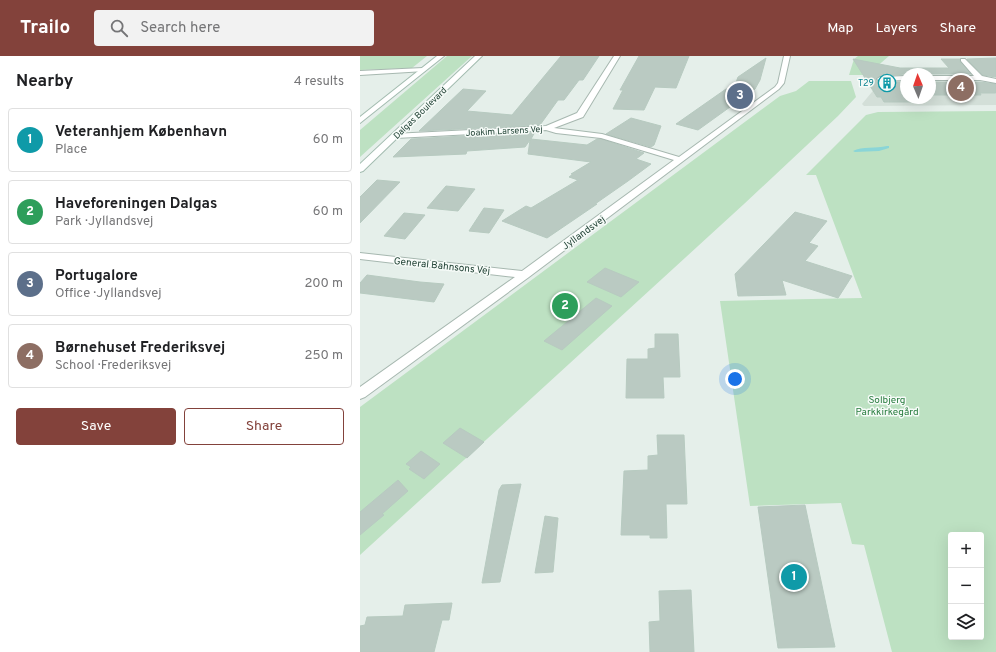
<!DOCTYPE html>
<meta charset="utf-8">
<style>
body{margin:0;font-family:Overpass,sans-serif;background:#f2f2f2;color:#202124}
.controls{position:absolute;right:12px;bottom:12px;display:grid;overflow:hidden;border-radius:4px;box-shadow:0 4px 16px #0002}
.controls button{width:36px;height:36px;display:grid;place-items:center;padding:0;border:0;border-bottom:1px solid #e0e0e0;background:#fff;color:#202124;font:20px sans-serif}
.compass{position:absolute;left:540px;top:12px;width:36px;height:36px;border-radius:50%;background:#fff;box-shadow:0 4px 16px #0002;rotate:358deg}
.you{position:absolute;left:375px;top:323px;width:14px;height:14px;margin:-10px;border:3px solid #fff;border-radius:50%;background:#1a73e8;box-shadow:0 0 0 6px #1a73e833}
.badge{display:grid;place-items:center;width:26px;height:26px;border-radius:50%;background:#83423b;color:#fff;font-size:13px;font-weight:700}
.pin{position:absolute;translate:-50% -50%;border:2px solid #fff;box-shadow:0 1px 4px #0006}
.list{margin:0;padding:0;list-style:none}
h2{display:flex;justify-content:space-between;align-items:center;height:52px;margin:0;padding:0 16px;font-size:17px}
h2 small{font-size:13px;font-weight:400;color:#757577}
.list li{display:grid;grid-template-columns:26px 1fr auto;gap:12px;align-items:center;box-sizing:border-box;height:64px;margin:0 8px 8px;padding:0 8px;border:1px solid #e0e0e0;border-radius:4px}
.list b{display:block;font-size:15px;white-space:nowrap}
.list p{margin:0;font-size:13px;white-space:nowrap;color:#757577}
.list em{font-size:13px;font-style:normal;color:#757577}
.actions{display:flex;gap:8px;padding:12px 16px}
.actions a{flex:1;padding:9px 0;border:1px solid #83423b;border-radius:4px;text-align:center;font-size:14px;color:#83423b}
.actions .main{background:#83423b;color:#fff}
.icon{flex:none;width:22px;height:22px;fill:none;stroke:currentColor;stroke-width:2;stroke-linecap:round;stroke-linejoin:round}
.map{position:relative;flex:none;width:636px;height:596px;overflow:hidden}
header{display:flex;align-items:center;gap:24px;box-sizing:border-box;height:56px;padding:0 20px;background:#83423b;color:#fff}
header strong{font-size:19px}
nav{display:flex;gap:22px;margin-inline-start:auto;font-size:14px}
.search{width:280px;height:36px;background:#f2f2f2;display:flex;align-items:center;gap:10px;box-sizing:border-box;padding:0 14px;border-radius:4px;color:#757577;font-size:15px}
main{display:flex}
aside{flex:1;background:#fff}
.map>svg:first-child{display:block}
</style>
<header>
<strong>Trailo</strong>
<div class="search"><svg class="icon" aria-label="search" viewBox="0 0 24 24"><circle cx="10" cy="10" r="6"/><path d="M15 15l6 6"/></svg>Search here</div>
<nav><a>Map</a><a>Layers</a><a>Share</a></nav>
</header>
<main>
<aside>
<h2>Nearby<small>4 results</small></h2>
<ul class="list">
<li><span class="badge" style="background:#0f9aa8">1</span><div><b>Veteranhjem København</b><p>Place</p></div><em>60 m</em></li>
<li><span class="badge" style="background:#2e9e5b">2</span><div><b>Haveforeningen Dalgas</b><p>Park · Jyllandsvej</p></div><em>60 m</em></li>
<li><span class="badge" style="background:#5c6f8a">3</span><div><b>Portugalore</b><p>Office · Jyllandsvej</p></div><em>200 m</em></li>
<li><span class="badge" style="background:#8d6e63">4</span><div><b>Børnehuset Frederiksvej</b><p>School · Frederiksvej</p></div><em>250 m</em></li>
</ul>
<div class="actions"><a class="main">Save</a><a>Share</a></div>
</aside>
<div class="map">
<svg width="636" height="596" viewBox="0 0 636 596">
<rect width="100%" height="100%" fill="#e5efea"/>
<!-- built -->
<path fill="#d3dfd8" d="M 521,25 L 534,27 L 546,42 L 570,42 L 570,27 L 626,27 L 636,38 L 636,49 L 504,50 L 502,48 Z"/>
<!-- green -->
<path fill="#bde1c2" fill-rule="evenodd" d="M 0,0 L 67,0 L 52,12 L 0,14 Z
M 87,0 L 112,0 L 0,101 L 0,74 Z
M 498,0 L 529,0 L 507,19 L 489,19 L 494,3 Z
M 449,25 L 491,25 L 496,41 L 478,60 L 384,148 L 0,499 L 0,351 L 420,40 L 436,35 Z
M 636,55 L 636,596 L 532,596 L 504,489 L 492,488 L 481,447 L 390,450 L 360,245 L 502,242 L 456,119 L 446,119 L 506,59 L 518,56 ZM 591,479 L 621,479 L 621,581 L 591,581 Z"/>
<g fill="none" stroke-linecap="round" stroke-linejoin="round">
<!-- stream -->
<path fill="#8ad5d7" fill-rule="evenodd" d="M 527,90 L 529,90 L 529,92 L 519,95 L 495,96 L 493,95 C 502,90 516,93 527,90 Z"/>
</g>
<!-- building -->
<path fill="#bacac2" stroke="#b7cac0" d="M 201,0 L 239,0 L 223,24 L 219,24 L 204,44 L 198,44 L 180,69 L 59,75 L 103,33 L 126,35 L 107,55 L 152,59 Z
M 279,0 L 329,0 L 316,32 L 295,31 L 284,54 L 253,53 L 263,34 L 260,34 Z
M 406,2 L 400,24 L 395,33 L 338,74 L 316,68 L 366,33 L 373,35 L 378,21 Z
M 636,2 L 636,21 L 623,19 L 607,3 Z
M 493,3 L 540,12 L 589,12 L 581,3 L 600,3 L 600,6 L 611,18 L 546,18 L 520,20 L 516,23 L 520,26 L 546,26 L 546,42 L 560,42 L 563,46 L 524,46 L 521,41 L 517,41 Z
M 570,26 L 620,26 L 636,28 L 636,37 L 620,37 L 621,39 L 570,39 Z
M 271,62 L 301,70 L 294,89 L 291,91 L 246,78 Z
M 175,76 L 171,83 L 227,89 L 237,83 L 241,83 L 284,97 L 276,103 L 291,108 L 268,125 L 235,148 L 237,148 L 187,182 L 142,165 L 166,150 L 171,152 L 218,124 L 209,121 L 213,118 L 211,118 L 231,106 L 168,98 L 170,84 L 165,91 L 107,95 L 106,98 L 33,101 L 51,83 Z
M 17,124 L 40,126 L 0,167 L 0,141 Z
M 86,130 L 115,133 L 98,155 L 67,152 Z
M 124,152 L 144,154 L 129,177 L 109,175 Z
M 435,156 L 467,165 L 449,187 L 458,190 L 445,205 L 492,220 L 478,242 L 422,224 L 426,239 L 378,240 L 375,218 Z
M 44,157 L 65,159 L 45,183 L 24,180 Z
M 245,212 L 279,226 L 261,241 L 227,226 Z
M 7,219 L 60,226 L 84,228 L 74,246 L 0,237 L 0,227 Z
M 236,242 L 252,250 L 202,294 L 184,285 Z
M 295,278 L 318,278 L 320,321 L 303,321 L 304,342 L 266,342 L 267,303 L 288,303 L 288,293 L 295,292 Z
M 100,372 L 124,386 L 107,402 L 83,387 Z
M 297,379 L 324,379 L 327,448 L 306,448 L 307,482 L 290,482 L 290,479 L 261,479 L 264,415 L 288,414 L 288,400 L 298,399 Z
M 61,395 L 80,408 L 64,423 L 49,413 L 51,411 L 46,408 Z
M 38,424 L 48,435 L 22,458 L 24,459 L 0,479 L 0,456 Z
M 161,428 L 140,526 L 122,527 L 139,434 L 142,429 Z
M 445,449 L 475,591 L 418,592 L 398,451 Z
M 185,460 L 198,462 L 193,516 L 175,517 Z
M 331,534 L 334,596 L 290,596 L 289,566 L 300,565 L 299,535 Z
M 92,547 L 89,564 L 82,564 L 74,596 L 0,596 L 0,570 L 5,569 L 7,561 L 43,560 L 45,549 Z"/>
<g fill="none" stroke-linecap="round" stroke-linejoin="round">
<defs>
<path id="street" d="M 254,0 L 260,0 L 223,61 L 194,72 L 242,78 L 319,101 L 415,31 L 418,27 L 424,0 L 430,0 L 424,27 L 419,33 L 169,221 L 5,341 L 0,343 L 0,331 L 155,221 L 0,203 L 0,197 L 162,215 L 314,104 L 241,82 L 196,77 L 186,74 L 36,82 L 32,80 L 33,78 L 186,70 L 217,57 Z
M 601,3 L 605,3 L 622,20 L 636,23 L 636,27 L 620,24 L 570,24 L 570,20 L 614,20 L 601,5 Z
M 63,12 L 65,13 L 65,15 L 0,19 L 0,15 Z
M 546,20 L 546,24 L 520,25 L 517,23 L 520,21 Z"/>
<path id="secondary" d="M 77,0 L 84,0 L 0,67 L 0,61 Z
M 115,0 L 122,0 L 3,115 L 0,116 L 0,108 Z"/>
</defs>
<!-- street casing -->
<use href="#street" stroke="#a7b8b0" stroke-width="2"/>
<!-- secondary casing -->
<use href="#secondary" stroke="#a3bcb0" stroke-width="2"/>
<!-- street -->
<use href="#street" fill="#fff" fill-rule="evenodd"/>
<!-- secondary -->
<use href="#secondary" fill="#fff" fill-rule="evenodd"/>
</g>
<!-- icons -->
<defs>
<symbol id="building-ring" viewBox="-11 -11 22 22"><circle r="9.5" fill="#f6fbf8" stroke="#0f9aa8" stroke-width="1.5"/><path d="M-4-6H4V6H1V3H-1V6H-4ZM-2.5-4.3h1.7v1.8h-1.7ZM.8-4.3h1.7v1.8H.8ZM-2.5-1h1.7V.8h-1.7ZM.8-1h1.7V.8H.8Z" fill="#0f9aa8"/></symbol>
</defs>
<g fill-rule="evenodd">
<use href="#building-ring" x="517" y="17" width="20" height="20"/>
</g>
<g text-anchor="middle" stroke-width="3" stroke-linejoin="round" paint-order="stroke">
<!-- far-culture labels -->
<g font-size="9" fill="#0d838f" stroke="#f6fbf8" text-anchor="end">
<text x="514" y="30">T29</text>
</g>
<!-- far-street labels -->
<g font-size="9" fill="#224336" stroke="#f6fbf8">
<text transform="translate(60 57) rotate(-44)" y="3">Dalgas Boulevard</text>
<text transform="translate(144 75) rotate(-3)" y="3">Joakim Larsens Vej</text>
</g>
<!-- street labels -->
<g font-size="10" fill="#224336" stroke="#f6fbf8">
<text transform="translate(223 176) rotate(-36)" y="4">Jyllandsvej</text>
<text transform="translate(82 209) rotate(6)" y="4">General Bahnsons Vej</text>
</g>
<!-- park labels -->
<g font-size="10" fill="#297d3f" stroke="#f6fbf8">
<text x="527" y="347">Solbjerg<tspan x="527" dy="12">Parkkirkegård</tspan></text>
</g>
</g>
</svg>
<div class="controls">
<button>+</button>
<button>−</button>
<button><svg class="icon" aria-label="layers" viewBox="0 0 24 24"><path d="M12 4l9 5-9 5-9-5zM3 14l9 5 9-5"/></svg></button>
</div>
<svg class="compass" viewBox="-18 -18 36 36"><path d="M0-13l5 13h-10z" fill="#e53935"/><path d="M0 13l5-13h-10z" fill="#757577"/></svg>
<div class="you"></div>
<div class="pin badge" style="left:434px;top:521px;background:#0f9aa8">1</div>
<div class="pin badge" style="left:205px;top:250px;background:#2e9e5b">2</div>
<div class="pin badge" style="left:380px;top:40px;background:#5c6f8a">3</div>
<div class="pin badge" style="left:601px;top:32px;background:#8d6e63">4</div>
</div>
</main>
